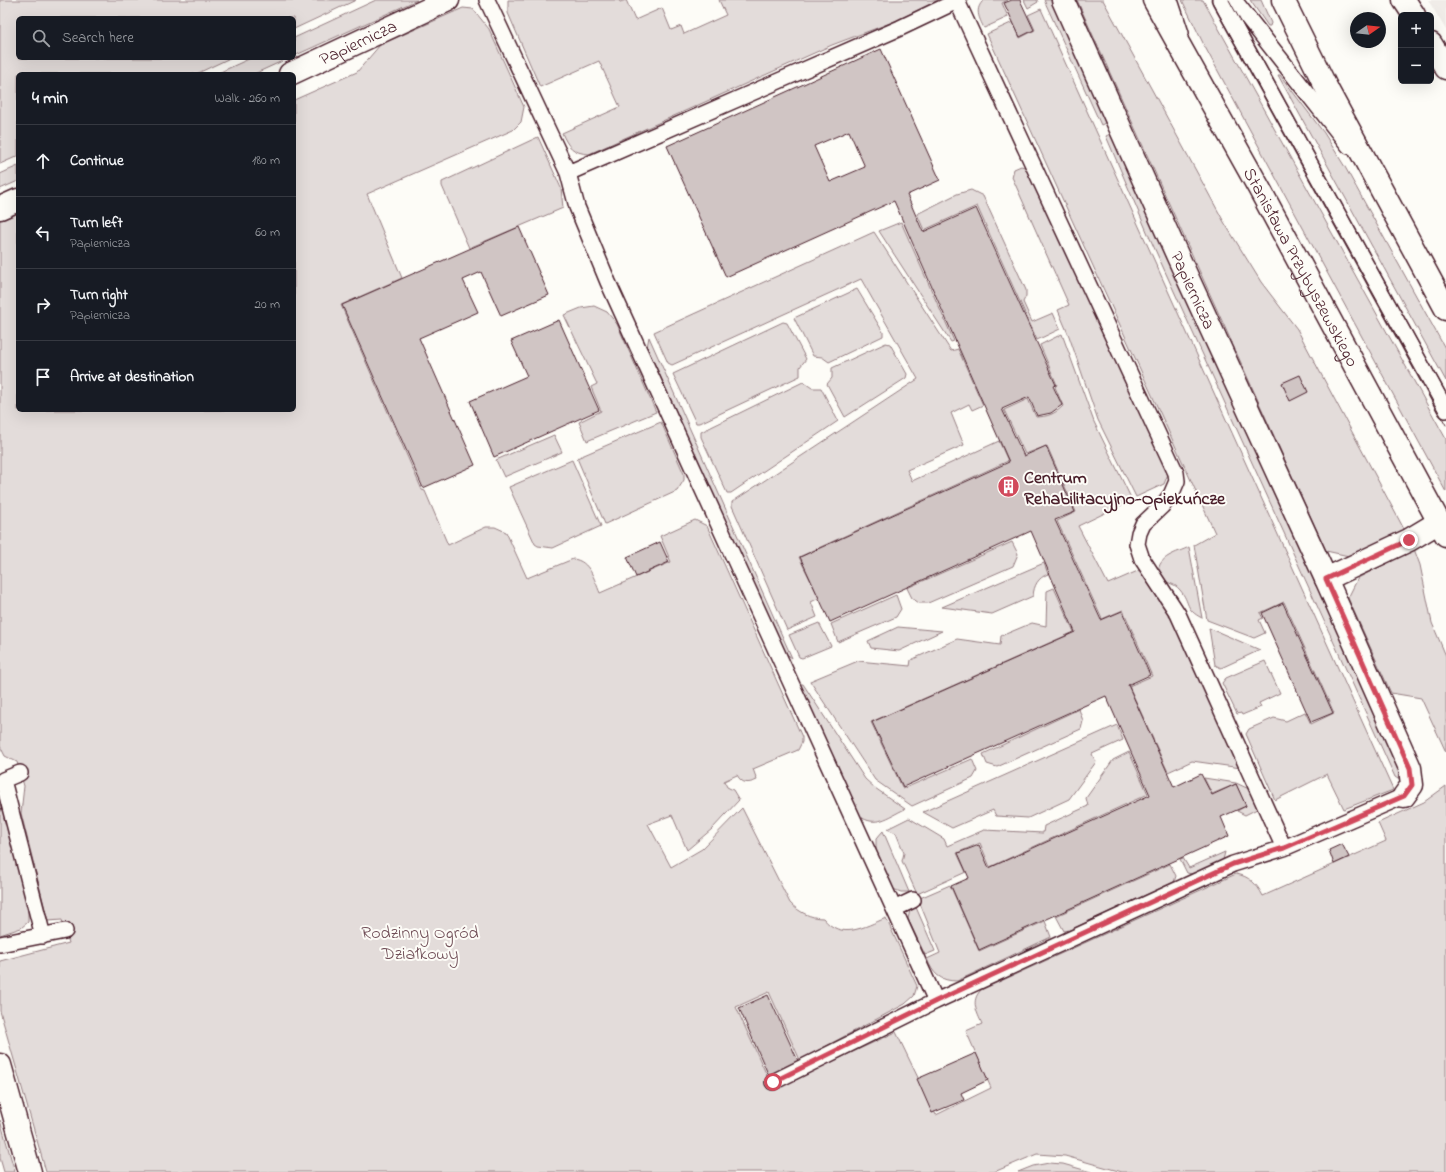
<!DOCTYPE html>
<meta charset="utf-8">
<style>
body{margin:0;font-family:"Indie Flower",sans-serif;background:#20242c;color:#f1f3f6}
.controls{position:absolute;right:12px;top:12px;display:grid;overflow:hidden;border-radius:6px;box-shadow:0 4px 16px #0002}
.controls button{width:36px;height:36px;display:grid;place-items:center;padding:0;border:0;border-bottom:1px solid #363941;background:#171b24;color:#f1f3f6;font:20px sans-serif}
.compass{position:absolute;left:1350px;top:12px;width:36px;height:36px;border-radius:50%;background:#171b24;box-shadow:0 4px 16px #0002;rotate:76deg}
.stop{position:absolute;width:12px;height:12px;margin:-9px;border:3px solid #d1495b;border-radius:50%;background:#fff}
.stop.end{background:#d1495b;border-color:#fff;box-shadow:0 1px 4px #0008}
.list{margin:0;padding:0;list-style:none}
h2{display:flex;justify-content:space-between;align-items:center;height:52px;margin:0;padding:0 16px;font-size:17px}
h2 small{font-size:13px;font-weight:400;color:#9ea1a6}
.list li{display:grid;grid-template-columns:26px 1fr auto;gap:12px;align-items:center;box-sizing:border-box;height:72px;padding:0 16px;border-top:1px solid #363941}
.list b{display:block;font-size:15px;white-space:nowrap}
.list p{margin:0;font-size:13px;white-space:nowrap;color:#9ea1a6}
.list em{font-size:13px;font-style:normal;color:#9ea1a6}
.icon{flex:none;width:22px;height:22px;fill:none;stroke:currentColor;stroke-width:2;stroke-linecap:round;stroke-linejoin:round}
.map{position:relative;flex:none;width:1446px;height:1172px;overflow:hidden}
.search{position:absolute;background:#171b24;box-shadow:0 4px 16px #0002;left:16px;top:16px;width:280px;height:44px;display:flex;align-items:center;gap:10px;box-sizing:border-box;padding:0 14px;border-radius:6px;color:#9ea1a6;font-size:15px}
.panel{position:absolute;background:#171b24;box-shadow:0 4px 16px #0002;left:16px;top:72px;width:280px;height:340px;border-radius:6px}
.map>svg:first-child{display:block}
</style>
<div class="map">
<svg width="1446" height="1172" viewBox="0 0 1446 1172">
<rect width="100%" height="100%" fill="#fdfcf7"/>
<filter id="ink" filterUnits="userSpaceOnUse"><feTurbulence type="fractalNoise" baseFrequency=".025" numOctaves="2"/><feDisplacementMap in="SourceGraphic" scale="8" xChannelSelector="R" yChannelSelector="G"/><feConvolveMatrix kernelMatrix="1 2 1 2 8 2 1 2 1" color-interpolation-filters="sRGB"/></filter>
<g filter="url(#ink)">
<!-- built -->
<path fill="#f0ece8" d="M 1428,0 L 1446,0 L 1446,30 Z"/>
<!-- green -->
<path fill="#e3dcda" stroke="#967e82" d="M 0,0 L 356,0 L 294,29 L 294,18 L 18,18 L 18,58 L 230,58 L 196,74 L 18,74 L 18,156 L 0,164 Z
M 376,0 L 417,0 L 294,56 L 294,38 Z
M 508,0 L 619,0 L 620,2 L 626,0 L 635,20 L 662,8 L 671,30 L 681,26 L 684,34 L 726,15 L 719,0 L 938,0 L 898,20 L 832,45 L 589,154 C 573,153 568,147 562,133 L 620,107 L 599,61 L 540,87 L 508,13 Z
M 984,0 L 1008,0 L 1002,3 L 1008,17 L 984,28 C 979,18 974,9 984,0 Z
M 1024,0 L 1037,0 L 1038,2 L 1028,8 Z
M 1044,0 L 1051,0 L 1107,122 L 1101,125 Z
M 1077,0 L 1103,0 L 1224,222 L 1261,282 L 1297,329 L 1405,531 L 1349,556 L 1326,551 Z
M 1182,0 L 1203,0 L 1446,439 L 1446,492 L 1205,47 Z
M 1250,0 L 1261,0 L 1271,23 L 1270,26 L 1268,26 Z
M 463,8 L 473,9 L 489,29 L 524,107 L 521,122 L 513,130 L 367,194 L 402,278 L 341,305 L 422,490 L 425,491 L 448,545 L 486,527 L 495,527 L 506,532 L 527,578 L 573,559 C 590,561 594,579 600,593 L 671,562 L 660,536 L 695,520 L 707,526 L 802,737 L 802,742 L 798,750 L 753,769 L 757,780 C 748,784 742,784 737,775 L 724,781 L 727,787 L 733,790 L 739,800 L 712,829 L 687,850 L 672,815 L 648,824 L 671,867 L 702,849 L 742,808 L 790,903 C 799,912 810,918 823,918 C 841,941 864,927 886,918 L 917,986 L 914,996 L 905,1004 L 800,1060 L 769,992 L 736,1007 L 773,1089 L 896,1032 L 936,1115 L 991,1088 L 966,1031 L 982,1024 C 977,1012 970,1001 981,990 L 1236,874 C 1249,876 1257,884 1263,896 L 1386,841 L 1378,823 L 1424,802 L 1446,786 L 1446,1172 L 1122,1172 L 1065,1156 L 1037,1154 L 994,1172 L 46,1172 L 0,1011 L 0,961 L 69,943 L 62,920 L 48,921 L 21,813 L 24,786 L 17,762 L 5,756 L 0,746 L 0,220 L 18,212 L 18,410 L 294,410 L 294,100 L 357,72 L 380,45 Z
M 1041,9 L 1393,790 L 1344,809 L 1327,774 L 1275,800 L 1246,734 L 1249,729 L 1274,718 L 1286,721 L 1305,712 L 1311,724 L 1334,713 L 1284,602 L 1260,613 L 1263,618 L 1259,620 L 1265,633 L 1254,638 L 1207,620 L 1194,545 L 1215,533 L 987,34 L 1013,22 L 1020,38 L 1035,30 L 1028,15 Z
M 251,58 L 289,58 L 254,74 L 216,74 Z
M 1278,75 L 1280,75 L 1324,133 L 1345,167 L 1446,350 L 1446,381 Z
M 1112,133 L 1400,770 L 1398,779 L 1395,777 L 1148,234 L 1106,136 Z
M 538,137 L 561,188 L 563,208 L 469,248 L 442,186 L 442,182 Z
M 18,166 L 18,181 L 0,189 L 0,174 Z
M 1021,166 L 1028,168 L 1168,474 L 1164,484 L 1136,497 L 1098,420 L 1069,336 L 1058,310 L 1069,305 L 1012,177 L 1014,169 Z
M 971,190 L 983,196 L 1026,290 L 1026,296 L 1023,302 L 1032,322 L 1053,313 L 1060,329 L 1037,340 L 977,206 L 924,230 L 917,214 L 957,194 Z
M 901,222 L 954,341 L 951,342 L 879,231 Z
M 874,232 L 951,351 L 958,349 L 983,405 L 972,410 L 969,404 L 951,413 L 964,445 L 907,470 L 912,481 L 999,441 L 1008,461 L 799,557 L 819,598 L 811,602 L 817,617 L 787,630 L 732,506 L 732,502 L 918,379 L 861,279 L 672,365 L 668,363 L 654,332 Z
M 857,289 L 883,332 L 883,336 L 829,362 L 822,357 L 813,356 L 794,318 Z
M 594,306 L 607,312 L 617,324 L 656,412 L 587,441 L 579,422 L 601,411 L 591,387 L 597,384 L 564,315 L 581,308 Z
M 783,322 L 787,323 L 806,359 L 800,367 L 800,376 L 700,423 L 696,423 L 673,374 Z
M 1062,334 L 1094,422 L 1132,500 L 1078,526 L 1108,584 L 1140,570 L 1168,607 L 1241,768 L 1192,761 L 1168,772 L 1129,686 L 1152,676 L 1123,610 L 1102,619 L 1057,521 L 1076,512 L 1047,446 L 1025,454 L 1004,410 L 1028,399 L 1036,417 C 1047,417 1055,414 1063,406 L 1055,387 L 1057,385 L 1040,345 Z
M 649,337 L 792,658 L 785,653 L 647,347 Z
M 886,343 L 890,344 L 907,374 L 906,378 L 845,417 L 827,384 L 832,378 L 832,368 Z
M 803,382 L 812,388 L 821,388 L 838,421 L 731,493 L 727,493 L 701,437 L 701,432 Z
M 661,422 L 684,474 L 684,480 L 677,491 L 605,524 L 577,458 Z
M 554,435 L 562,452 L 504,477 L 496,460 Z
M 572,460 L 601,526 L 553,548 L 538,546 L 535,544 L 509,487 Z
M 1012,542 L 1018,554 L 1013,566 L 928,603 L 919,603 L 912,598 L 907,588 Z
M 1189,547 L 1202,618 C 1184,609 1191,603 1180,590 C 1173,581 1166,586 1158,573 C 1158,556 1177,553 1189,547 Z
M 1414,549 L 1420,565 L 1432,623 L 1446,656 L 1446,752 L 1421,698 L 1391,693 L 1348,598 L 1358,578 Z
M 1044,563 L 1048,574 C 1038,578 1034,585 1033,596 L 992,614 L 942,607 Z
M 1054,588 L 1074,632 L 871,722 L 903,789 L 972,759 L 977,771 L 973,778 L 912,806 L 875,780 L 810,681 L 858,661 L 910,666 L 911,660 L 957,639 L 1000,645 L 1001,636 L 1032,623 L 1046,626 L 1047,591 Z
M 896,595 L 901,609 L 896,617 L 838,642 L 831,624 Z
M 819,623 L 831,646 L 802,658 L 799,657 L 789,635 Z
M 898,627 L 942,631 L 899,651 L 871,648 L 868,641 Z
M 1209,628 L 1260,650 L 1221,668 L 1215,665 Z
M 1265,661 L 1280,693 L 1259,703 L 1261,707 L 1242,715 L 1241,713 L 1237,714 L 1222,683 L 1226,678 Z
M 800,684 L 803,684 L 865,779 L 875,788 L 905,809 C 888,817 876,828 859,816 Z
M 1079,709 L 1083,721 L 1081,729 L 997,767 L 987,764 L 983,754 Z
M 1117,725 L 1123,740 L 1092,754 L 1096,762 L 1069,799 L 1028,818 L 996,816 L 993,810 L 952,828 L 923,812 Z
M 1129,752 L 1148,794 L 990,867 L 980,843 L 957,853 L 966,872 L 917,894 L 902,861 L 904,853 L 896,833 L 887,829 L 909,818 L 944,839 L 947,846 L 984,830 L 1043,833 L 1044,826 L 1088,806 L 1086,798 L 1113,760 Z
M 1204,778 L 1236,783 L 1249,789 L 1259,808 L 1245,815 L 1237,811 L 1246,806 L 1236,784 L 1212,794 Z
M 0,801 L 28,909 L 28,922 L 21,928 L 0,935 Z
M 883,831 L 909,892 L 901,892 L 893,889 L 876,853 L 876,839 Z
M 1225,852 L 1223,860 L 1192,874 L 1187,873 L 1180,859 L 1183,858 L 1189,868 Z
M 1170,864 L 1176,876 L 1174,882 L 1070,930 L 1064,931 L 1056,916 Z
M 950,885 L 979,951 L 1045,921 L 1051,937 L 957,981 C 940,981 933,974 927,959 L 940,953 L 919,901 L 920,898 Z
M 915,905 L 935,951 L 925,955 L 908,919 L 910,910 Z
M 0,1120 L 15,1172 L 4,1172 L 0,1158 Z
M 1049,1163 L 1063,1164 L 1091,1172 L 1018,1172 L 1033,1166 Z"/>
<!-- building -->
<path fill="#d0c5c4" stroke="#4a1f2b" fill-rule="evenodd" d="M 1012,0 L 1020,0 L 1034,30 L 1020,37 L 1004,3 Z
M 881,49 L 940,180 L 907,195 L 923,232 L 976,208 L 1056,385 L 1053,386 L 1062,405 L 1051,413 L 1037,416 L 1029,397 L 1002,409 L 1024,456 L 1046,446 L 1075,512 L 1055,520 L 1101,620 L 1122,611 L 1150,675 L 1128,685 L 1174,787 L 1201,774 L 1212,795 L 1236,784 L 1246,806 L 1221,817 L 1229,836 L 979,950 L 951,886 L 969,878 L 958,853 L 979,845 L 989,868 L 1150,795 L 1106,696 L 903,787 L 872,722 L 1075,632 L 1031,531 L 830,622 L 800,557 L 1009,462 L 894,201 L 726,277 L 667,146 ZM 849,131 L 865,167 L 830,182 L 814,146 Z
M 519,227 L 549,295 L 501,316 L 481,272 L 463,280 L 478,312 L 419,338 L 475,465 L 423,488 L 342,305 Z
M 559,320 L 599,410 L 494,457 L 470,401 L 527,376 L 511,341 Z
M 1300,375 L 1308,392 L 1290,401 L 1282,383 Z
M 660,542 L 669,562 L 636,577 L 627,557 Z
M 1283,603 L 1333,713 L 1311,722 L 1262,613 Z
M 1342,844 L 1349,857 L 1334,864 L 1329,850 Z
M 768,995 L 799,1063 L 769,1076 L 739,1008 Z
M 976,1053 L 988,1080 L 961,1093 L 964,1100 L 932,1113 L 917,1079 Z"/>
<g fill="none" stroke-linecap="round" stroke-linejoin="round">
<defs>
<path id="service" d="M 487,0 L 568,173
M 1170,0 L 1181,33
M 1220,0 L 1446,410
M 1234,0 L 1349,146
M 957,1 L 1176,473 L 1177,481 L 1171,495 L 1162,506 L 1143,524 L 1139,533 L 1137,544 L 1142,559 L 1178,614 L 1284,848
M 20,773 L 3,780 L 43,936
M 894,909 L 913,900
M 0,944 L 65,931
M 936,1001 L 608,282 L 577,207 L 568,173 L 900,28 L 959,0
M 773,1082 L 936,1001 L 1233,864 L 1284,848 L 1404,796"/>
<g id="minor">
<path id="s1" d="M 1063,0 L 1179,259 L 1326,579 L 1409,540 L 1439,522"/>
<path d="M 1404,0 L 1414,15"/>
<path d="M 1431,44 L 1446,68"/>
<path id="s2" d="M 290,74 L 448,0"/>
<path d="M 0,208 L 18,200"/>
<path d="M 1326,579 L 1410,768 L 1412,785 L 1404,796"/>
<path d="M 0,1065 L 30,1172"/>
</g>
<g id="secondary">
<path id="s3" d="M 1154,0 L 1259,188 L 1446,535"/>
<path d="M 1283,0 L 1328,91 L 1446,309"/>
</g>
</defs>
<!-- service casing -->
<use href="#service" stroke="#4a1f2b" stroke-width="18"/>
<!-- minor casing -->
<use href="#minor" stroke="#4a1f2b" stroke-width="25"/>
<!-- secondary casing -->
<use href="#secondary" stroke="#4a1f2b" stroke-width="25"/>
<!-- service -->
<use href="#service" stroke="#fdfcf7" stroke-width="15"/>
<!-- minor -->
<use href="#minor" stroke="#fdfcf7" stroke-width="22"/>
<!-- secondary -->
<use href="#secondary" stroke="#fdfcf7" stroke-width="22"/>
<!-- tram -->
<path stroke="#4a1f2b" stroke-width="1" d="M 1211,0 L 1446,425
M 1229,0 L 1446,393"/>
</g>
</g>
<g fill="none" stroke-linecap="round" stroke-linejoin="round" filter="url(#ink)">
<!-- route -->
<path stroke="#d1495b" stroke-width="5" d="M 773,1082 L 936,1001 L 1233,864 L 1284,848 L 1404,796 L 1412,785 L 1410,768 L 1326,579 L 1409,540"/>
</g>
<!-- icons -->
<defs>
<symbol id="building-disc" viewBox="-11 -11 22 22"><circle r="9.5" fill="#d1495b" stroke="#fdfcf7"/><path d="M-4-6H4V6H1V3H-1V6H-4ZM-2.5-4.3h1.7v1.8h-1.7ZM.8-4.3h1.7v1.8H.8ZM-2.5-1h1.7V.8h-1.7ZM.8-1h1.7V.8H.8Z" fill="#fff"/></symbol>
</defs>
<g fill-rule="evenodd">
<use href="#building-disc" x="996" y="474" width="25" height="25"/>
</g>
<g text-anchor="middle" stroke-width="4" stroke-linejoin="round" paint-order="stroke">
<!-- street labels -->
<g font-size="18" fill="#4a1f2b" stroke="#fdfcf7">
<text dy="6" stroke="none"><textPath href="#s2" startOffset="75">Papiernicza</textPath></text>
<text dy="6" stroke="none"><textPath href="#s3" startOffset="305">Stanisława Przybyszewskiego</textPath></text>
<text dy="6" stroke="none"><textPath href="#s1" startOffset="318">Papiernicza</textPath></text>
</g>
<!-- poi labels -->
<g font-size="18" font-weight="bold" fill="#4a1f2b" stroke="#fdfcf7" text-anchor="start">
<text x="1024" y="483">Centrum<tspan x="1024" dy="21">Rehabilitacyjno-Opiekuńcze</tspan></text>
</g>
<!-- park labels -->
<g font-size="18" fill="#704e57" stroke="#fdfcf7">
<text x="420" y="938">Rodzinny Ogród<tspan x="420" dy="21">Działkowy</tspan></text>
</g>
</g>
</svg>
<div class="controls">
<button>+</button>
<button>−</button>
</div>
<svg class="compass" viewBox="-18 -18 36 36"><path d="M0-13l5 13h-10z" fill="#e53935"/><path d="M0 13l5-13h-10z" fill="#9ea1a6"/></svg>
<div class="stop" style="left:773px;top:1082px"></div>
<div class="stop end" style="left:1409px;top:540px"></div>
<div class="search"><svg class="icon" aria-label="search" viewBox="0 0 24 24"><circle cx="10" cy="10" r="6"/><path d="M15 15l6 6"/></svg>Search here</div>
<section class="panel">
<h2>4 min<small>Walk · 260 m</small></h2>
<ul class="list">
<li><svg class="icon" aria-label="ahead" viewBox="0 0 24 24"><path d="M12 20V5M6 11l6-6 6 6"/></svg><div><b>Continue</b></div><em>180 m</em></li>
<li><svg class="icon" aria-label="left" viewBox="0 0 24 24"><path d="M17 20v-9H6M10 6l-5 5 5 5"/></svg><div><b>Turn left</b><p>Papiernicza</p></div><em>60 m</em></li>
<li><svg class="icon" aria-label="right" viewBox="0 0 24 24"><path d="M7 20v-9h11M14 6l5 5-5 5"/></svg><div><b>Turn right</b><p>Papiernicza</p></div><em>20 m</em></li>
<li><svg class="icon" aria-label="arrive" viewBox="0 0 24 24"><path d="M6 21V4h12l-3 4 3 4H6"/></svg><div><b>Arrive at destination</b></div></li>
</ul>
</section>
</div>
